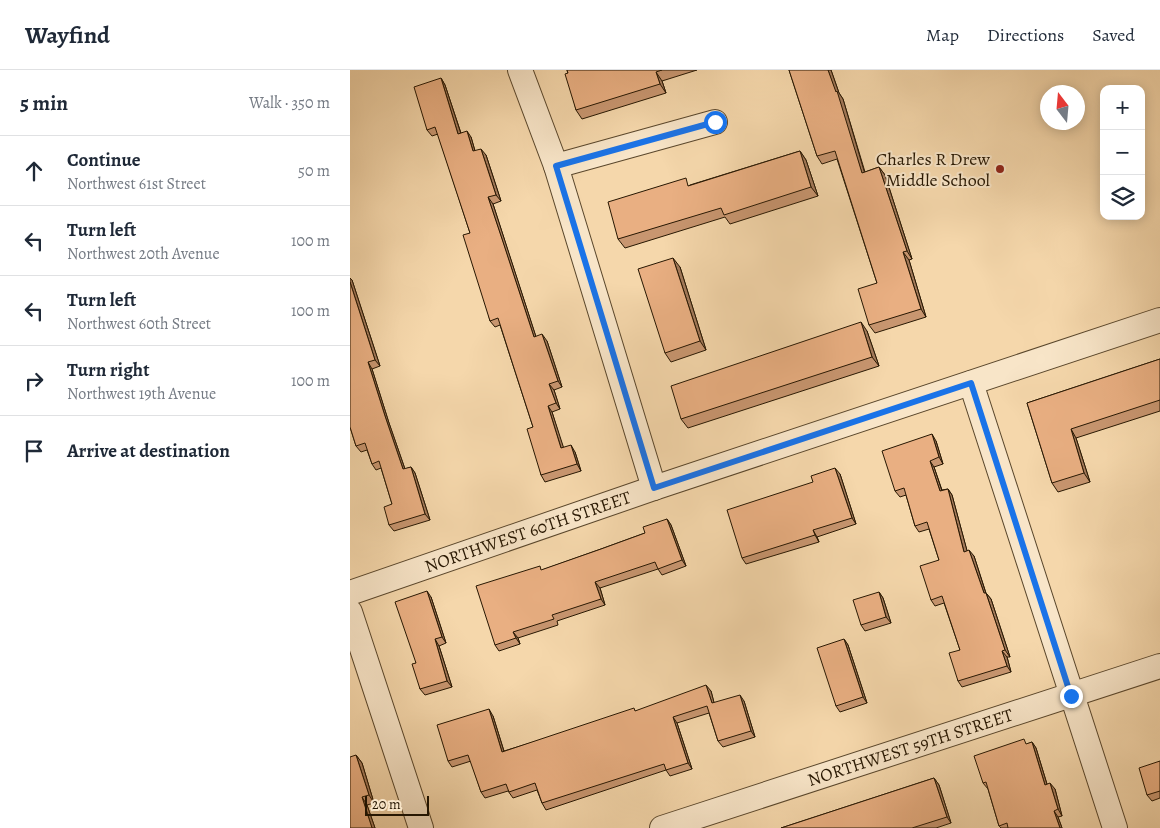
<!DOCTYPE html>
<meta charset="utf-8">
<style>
body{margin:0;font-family:Alegreya,serif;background:#f2f2f3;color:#1f2937}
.controls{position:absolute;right:15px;top:15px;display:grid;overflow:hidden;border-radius:10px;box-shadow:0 2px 12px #0003}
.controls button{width:45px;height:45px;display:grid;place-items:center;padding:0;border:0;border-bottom:1px solid #e0e1e3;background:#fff;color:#1f2937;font:25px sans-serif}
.compass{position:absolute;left:690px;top:15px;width:45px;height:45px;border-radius:50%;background:#fff;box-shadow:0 2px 12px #0003;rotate:344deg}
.scale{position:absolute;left:15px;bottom:12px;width:64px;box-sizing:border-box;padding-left:5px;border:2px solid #271702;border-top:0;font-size:14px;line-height:18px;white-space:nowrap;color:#271702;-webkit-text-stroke:4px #f8e5c8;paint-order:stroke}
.stop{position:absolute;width:15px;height:15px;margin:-11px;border:4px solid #1a73e8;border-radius:50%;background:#fff}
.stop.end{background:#1a73e8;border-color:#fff;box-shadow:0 1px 5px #0008}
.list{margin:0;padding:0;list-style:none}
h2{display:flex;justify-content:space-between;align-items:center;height:65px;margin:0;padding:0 20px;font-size:21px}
h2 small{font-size:16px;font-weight:400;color:#747a83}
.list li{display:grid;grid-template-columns:32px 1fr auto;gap:15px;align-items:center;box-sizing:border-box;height:70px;padding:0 20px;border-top:1px solid #e0e1e3}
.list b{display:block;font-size:19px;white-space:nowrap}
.list p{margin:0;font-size:16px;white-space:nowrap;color:#747a83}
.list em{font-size:16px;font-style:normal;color:#747a83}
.icon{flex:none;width:28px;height:28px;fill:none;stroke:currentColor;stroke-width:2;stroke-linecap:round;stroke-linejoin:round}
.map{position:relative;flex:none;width:810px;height:758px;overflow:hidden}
header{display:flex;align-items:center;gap:30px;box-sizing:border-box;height:70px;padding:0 25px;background:#fff;border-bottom:1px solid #e0e1e3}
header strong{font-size:24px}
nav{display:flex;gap:28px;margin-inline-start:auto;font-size:18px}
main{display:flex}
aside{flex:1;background:#fff}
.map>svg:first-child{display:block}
</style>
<header>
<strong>Wayfind</strong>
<nav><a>Map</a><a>Directions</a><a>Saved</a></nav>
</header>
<main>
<aside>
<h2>5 min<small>Walk · 350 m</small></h2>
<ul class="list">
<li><svg class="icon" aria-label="ahead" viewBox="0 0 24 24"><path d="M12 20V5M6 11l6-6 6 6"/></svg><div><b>Continue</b><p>Northwest 61st Street</p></div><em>50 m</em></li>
<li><svg class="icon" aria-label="left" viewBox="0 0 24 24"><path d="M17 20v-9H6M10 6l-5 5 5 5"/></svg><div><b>Turn left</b><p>Northwest 20th Avenue</p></div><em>100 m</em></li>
<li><svg class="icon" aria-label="left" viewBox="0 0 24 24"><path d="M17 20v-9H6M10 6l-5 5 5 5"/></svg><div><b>Turn left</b><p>Northwest 60th Street</p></div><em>100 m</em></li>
<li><svg class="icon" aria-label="right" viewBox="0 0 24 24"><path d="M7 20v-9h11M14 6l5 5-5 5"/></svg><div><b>Turn right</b><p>Northwest 19th Avenue</p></div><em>100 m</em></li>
<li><svg class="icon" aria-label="arrive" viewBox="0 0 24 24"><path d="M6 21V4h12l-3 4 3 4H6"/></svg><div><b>Arrive at destination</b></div></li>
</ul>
</aside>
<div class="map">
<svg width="810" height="758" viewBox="0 0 810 758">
<rect width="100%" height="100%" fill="#f5d7ab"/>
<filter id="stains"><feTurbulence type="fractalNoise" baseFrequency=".004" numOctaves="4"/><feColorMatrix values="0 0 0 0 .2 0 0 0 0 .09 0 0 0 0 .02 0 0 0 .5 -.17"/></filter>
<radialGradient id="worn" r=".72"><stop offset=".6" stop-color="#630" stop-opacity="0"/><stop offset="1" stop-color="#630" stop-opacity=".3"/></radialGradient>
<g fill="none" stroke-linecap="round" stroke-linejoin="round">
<defs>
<g id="minor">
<path d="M 170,0 L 206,96 L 304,418"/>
<path d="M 206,96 L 365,52"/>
<path d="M 621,313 L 765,758"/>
<path id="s1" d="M 0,523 L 304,418 L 810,250"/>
<path d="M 0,542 L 71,758"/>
<path id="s2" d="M 312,758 L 810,596"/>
</g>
</defs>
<!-- minor casing -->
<use href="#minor" stroke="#5a472c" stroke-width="26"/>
<!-- minor -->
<use href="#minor" stroke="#f8e5c8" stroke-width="24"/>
</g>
<!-- wall -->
<path fill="#c89670" stroke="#271702" d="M 217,0 L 347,0 L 312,11 L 316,23 L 232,49 L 226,40 Z
M 439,0 L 481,0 L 489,23 L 493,29 L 515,102 L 529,97 L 535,105 L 562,189 L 559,190 L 576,247 L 525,263 L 519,255 L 527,213 L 487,89 L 472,94 L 467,86 Z
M 91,8 L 95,15 L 111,63 L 121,67 L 125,81 L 136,85 L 151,131 L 143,134 L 158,181 L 186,267 L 197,271 L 212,317 L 204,320 L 210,339 L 202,342 L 213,378 L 225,382 L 231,401 L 195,412 L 191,405 L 183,357 L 150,255 L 145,257 L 140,251 L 120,163 L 88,64 L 82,66 L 77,60 Z
M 450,81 L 456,90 L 468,126 L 380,154 L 375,147 L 275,178 L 268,169 L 340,115 Z
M 330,197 L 356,280 L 321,292 L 315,283 Z
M 0,208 L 2,210 L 30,296 L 22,299 L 39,353 L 55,399 L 61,397 L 65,403 L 80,450 L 44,461 L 39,455 L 42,434 L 31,398 L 26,400 L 22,394 L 17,380 L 11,382 L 6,376 L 0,357 Z
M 517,261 L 529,296 L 338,358 L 331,349 Z
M 810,289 L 810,341 L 726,368 L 740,412 L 708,422 L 702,413 L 677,333 Z
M 586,371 L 593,394 L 584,397 L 592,420 L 598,419 L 602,425 L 617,481 L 624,486 L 636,523 L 641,529 L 660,587 L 657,587 L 661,602 L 612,617 L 608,611 L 610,580 L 594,533 L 585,536 L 581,530 L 589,490 L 579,459 L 569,462 L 565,456 L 556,425 L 550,427 L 545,421 Z
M 490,404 L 506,454 L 467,467 L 469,472 L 396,494 L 392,488 Z
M 317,449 L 321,455 L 336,496 L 312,505 L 308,499 L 250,518 L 255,535 L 207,551 L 208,555 L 168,568 L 170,574 L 149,581 L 145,575 L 192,500 L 251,479 L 295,463 Z
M 529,522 L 533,528 L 541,553 L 515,561 L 511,555 Z
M 81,527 L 96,573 L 89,576 L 102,617 L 75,625 L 70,619 L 66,593 Z
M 494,569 L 498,575 L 517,633 L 490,642 L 486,636 Z
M 361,621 L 364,633 L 394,631 L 405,667 L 373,677 L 368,671 L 359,643 L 327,653 L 342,699 L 320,706 L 316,700 L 196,740 L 192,733 L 187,720 L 163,728 L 158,721 L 135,728 L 131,722 L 121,691 L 102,697 L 98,691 L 143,646 L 154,681 L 286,641 Z
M 682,672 L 686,678 L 697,714 L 705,719 L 712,746 L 708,747 L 712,758 L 651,758 L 649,756 L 638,719 L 633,713 L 677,674 Z
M 6,685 L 12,693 L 24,733 L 17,735 L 25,758 L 0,758 Z
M 810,691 L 810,728 L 802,731 L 797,725 Z
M 584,708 L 589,715 L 601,753 L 586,758 L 431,758 Z"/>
<!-- shaded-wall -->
<path fill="#a37a5b" stroke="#271702" d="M 478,0 L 481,0 L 489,23 L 493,29 L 517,111 L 512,103 Z
M 306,2 L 312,11 L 316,23 L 310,14 Z
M 91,8 L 95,15 L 113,70 L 108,64 Z
M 117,61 L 121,67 L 127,88 L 123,81 Z
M 131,79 L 136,85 L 151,131 L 146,125 Z
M 450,81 L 456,90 L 468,126 L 461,117 Z
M 529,97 L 535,105 L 562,189 L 557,181 Z
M 138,127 L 143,134 L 188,273 L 184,267 Z
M 553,182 L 559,190 L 576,247 L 571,239 Z
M 323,188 L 330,197 L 356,280 L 350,271 Z
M 0,208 L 2,210 L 30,296 L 25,290 L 0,212 Z
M 511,252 L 517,261 L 529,296 L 522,287 Z
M 192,264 L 197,271 L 212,317 L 208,311 Z
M 18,292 L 22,299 L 39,353 L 57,405 L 53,399 L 35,346 Z
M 199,314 L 204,320 L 210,339 L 206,333 Z
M 198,336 L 202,342 L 216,385 L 211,378 Z
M 721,359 L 726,368 L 740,412 L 734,403 Z
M 582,364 L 586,371 L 593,394 L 589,387 Z
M 221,375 L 225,382 L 231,401 L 227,394 Z
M 580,391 L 584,397 L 594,427 L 590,421 Z
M 61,397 L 65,403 L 80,450 L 75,444 Z
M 485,398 L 490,404 L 506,454 L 502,448 Z
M 598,419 L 602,425 L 619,488 L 614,482 Z
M 317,449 L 321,455 L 336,496 L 332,490 Z
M 463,460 L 467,467 L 469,472 L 465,465 Z
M 619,480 L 624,486 L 638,530 L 634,523 Z
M 245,512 L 250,518 L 255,535 L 251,529 Z
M 77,521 L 81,527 L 96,573 L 92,567 Z
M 529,522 L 533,528 L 541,553 L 536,547 Z
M 636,523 L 641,529 L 660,587 L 655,580 Z
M 163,562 L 168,568 L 170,574 L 166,568 Z
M 85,569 L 89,576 L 102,617 L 97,611 Z
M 494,569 L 498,575 L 517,633 L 513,627 Z
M 652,581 L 657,587 L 661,602 L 657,596 Z
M 356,615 L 361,621 L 366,640 L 362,633 Z
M 390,625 L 394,631 L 405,667 L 401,661 Z
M 139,639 L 143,646 L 156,688 L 152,682 Z
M 323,647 L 327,653 L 342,699 L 338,693 Z
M 682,672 L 686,678 L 699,721 L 695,715 Z
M 6,685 L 12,693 L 24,733 L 19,725 Z
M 584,708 L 589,715 L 601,753 L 597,747 Z
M 700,713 L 705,719 L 712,746 L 708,739 Z
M 12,727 L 17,735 L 25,758 L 22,758 Z
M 704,741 L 708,747 L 712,758 L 710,758 Z"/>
<!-- building -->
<path fill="#e9af82" stroke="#271702" d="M 217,0 L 312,0 L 306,2 L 310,14 L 226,40 L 215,4 L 218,3 Z
M 439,0 L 478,0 L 486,22 L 487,21 L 512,103 L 529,97 L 557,181 L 553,182 L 571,239 L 519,255 L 508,219 L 527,213 L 485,81 L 467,86 Z
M 91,8 L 108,64 L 117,61 L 123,81 L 131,79 L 146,125 L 138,127 L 154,175 L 184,267 L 192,264 L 208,311 L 199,314 L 206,333 L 198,336 L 211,378 L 221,375 L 227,394 L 191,405 L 177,359 L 183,357 L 163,295 L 148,248 L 140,251 L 113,165 L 120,163 L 85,57 L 77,60 L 64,17 Z
M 450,81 L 461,117 L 374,145 L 371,138 L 268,169 L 258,132 L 336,108 L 338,116 Z
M 323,188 L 350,271 L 315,283 L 288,199 Z
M 0,212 L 25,290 L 18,292 L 35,346 L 53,399 L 61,397 L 75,444 L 39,455 L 34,437 L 42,434 L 29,391 L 22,394 L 15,373 L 6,376 L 0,357 Z
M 511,252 L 522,287 L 331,349 L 321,316 Z
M 810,289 L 810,330 L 721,359 L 734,403 L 702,413 L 677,333 Z
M 582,364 L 589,387 L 580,391 L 590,421 L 598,419 L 614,482 L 619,480 L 634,523 L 636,523 L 655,580 L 652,581 L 657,596 L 608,611 L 599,583 L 610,580 L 592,526 L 581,530 L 570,496 L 589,490 L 577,452 L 565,456 L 554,418 L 545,421 L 532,381 Z
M 485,398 L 502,448 L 463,460 L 465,465 L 392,488 L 377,440 L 463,412 L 461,406 Z
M 317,449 L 332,490 L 308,499 L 305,492 L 245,512 L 251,529 L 202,545 L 204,549 L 163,562 L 166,568 L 145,575 L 126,516 L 190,496 L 191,500 L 251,479 L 295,463 L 293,457 Z
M 77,521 L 92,567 L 85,569 L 97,611 L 70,619 L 62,594 L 66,593 L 45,532 Z
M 529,522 L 536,547 L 511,555 L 503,530 Z
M 494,569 L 513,627 L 486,636 L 467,578 Z
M 356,615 L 362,633 L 390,625 L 401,661 L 368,671 L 357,636 L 323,647 L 338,693 L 316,700 L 314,694 L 192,733 L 185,713 L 159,722 L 156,714 L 131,722 L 118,685 L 98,691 L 87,655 L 139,639 L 152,682 L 284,638 L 285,641 Z
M 674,669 L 676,674 L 682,672 L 695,715 L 700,713 L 708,739 L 704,741 L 710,758 L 658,758 L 657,753 L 649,756 L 636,712 L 633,713 L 624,686 Z
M 6,685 L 19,725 L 12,727 L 22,758 L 0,758 L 0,687 Z
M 810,691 L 810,721 L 797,725 L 789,698 Z
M 584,708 L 597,747 L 562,758 L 431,758 Z"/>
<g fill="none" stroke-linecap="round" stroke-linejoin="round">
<!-- route -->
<path stroke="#1a73e8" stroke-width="6" d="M 365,52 L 206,96 L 304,418 L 621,313 L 721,626"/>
</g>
<!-- markers -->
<circle fill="#8f2418" stroke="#f8e5c8" stroke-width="2" cx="650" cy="99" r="5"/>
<g text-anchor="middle" stroke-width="4" stroke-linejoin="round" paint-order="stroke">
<!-- poi labels -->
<g font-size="18" fill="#271702" stroke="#f8e5c8" text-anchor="end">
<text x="640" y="95">Charles R Drew<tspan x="640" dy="21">Middle School</tspan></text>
</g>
<!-- street labels -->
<g font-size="18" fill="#271702" stroke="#f8e5c8">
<text dy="6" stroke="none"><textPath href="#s1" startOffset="188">NORTHWEST 60TH STREET</textPath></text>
<text dy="6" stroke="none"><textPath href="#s2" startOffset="261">NORTHWEST 59TH STREET</textPath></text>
</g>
</g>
<rect width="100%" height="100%" filter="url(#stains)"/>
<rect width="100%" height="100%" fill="url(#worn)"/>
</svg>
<div class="controls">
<button>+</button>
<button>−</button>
<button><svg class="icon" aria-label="layers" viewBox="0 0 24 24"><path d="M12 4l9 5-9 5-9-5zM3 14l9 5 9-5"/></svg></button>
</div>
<svg class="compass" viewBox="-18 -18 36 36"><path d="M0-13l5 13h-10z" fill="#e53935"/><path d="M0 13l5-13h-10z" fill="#747a83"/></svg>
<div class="scale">20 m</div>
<div class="stop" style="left:365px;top:52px"></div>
<div class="stop end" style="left:721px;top:626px"></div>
</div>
</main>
